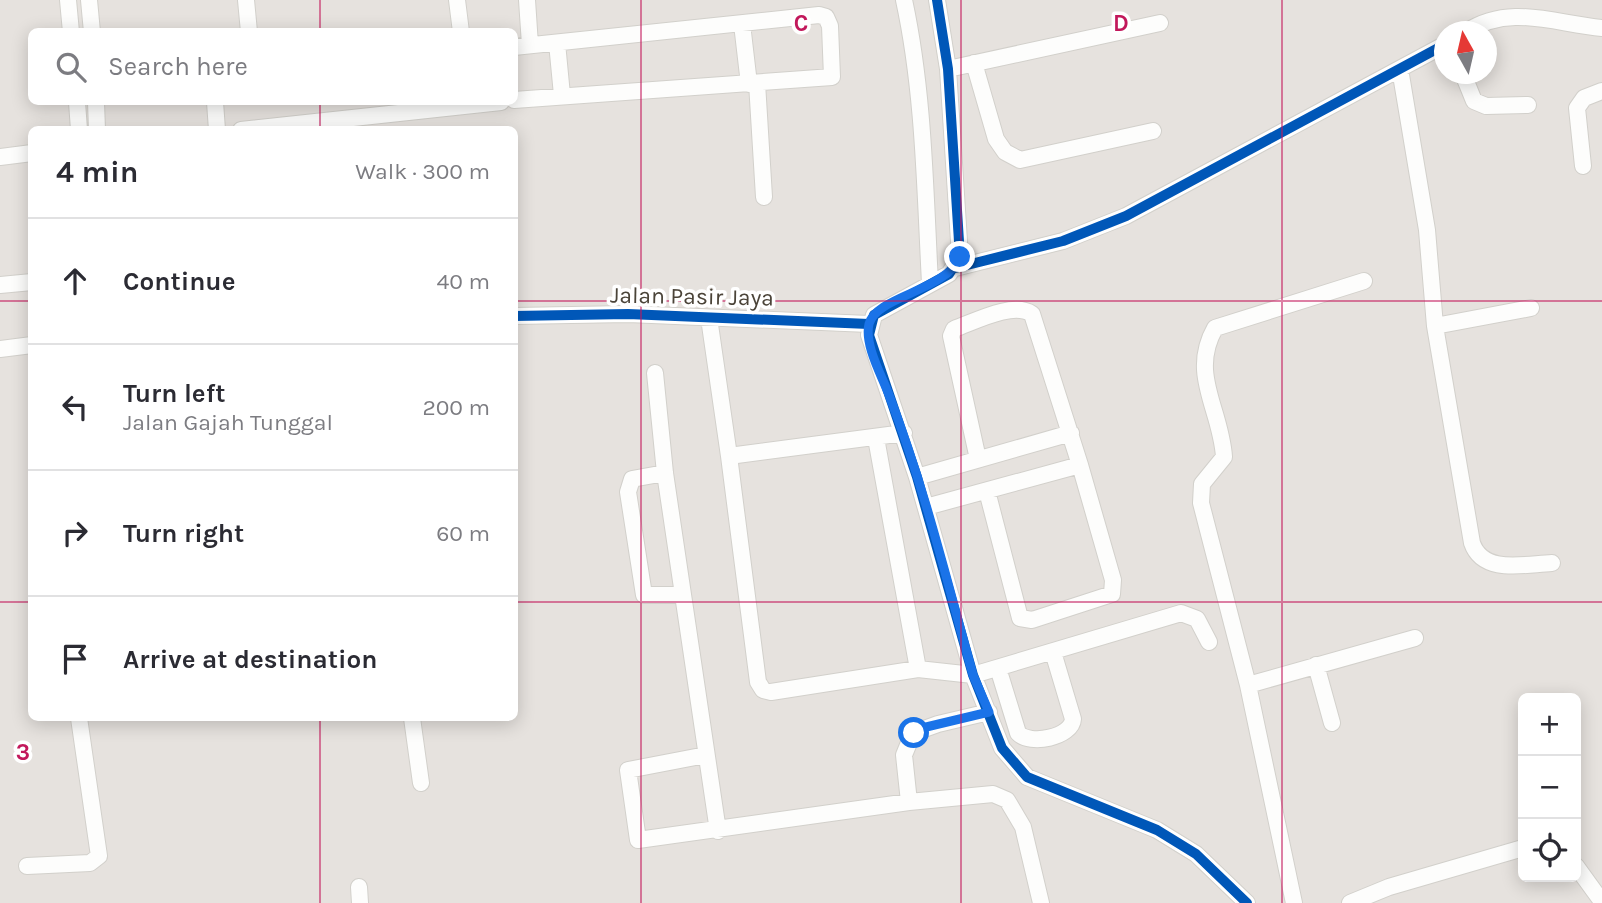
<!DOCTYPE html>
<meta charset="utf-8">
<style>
body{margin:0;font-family:Karla,sans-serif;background:#f7f7f7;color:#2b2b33}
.controls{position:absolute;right:21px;bottom:21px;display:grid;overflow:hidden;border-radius:10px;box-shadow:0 4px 18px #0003}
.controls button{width:63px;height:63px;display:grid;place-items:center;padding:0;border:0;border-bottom:2px solid #e1e1e2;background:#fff;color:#2b2b33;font:35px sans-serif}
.compass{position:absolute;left:1434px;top:21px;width:63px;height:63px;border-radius:50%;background:#fff;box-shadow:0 4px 18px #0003;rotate:352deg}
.stop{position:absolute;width:21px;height:21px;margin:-16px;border:5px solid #1a73e8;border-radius:50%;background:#fff}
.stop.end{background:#1a73e8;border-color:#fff;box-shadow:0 2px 7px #0008}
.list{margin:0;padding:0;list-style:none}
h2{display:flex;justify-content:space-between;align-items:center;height:91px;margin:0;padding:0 28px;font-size:30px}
h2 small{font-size:23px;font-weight:400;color:#7c7c81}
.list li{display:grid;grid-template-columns:46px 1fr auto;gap:21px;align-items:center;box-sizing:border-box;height:126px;padding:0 28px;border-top:2px solid #e1e1e2}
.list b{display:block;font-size:26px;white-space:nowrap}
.list p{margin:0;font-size:23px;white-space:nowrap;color:#7c7c81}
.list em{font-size:23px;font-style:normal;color:#7c7c81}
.icon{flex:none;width:38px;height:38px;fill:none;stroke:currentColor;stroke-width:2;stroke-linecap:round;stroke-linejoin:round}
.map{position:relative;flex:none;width:1602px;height:903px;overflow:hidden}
.search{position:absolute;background:#fff;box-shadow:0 4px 18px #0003;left:28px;top:28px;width:490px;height:77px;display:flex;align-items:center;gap:18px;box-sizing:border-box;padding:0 24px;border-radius:10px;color:#7c7c81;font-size:26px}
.panel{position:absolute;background:#fff;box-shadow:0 4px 18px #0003;left:28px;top:126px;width:490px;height:595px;border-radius:10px}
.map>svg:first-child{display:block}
</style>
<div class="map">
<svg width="1602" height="903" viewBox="0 0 1602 903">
<rect width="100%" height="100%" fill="#f4f2ee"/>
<!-- industrial -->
<path fill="#e6e2de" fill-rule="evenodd" d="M 0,0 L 1602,0 L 1602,903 L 0,903 ZM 32,32 L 514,32 L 514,102 L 32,102 ZM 1444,32 L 1486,32 L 1486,74 L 1444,74 ZM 32,130 L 514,130 L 514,718 L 32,718 ZM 1523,698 L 1576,698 L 1576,877 L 1523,877 Z"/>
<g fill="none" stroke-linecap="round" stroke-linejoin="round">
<defs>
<path id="minor" d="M 68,0 L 71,32
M 89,0 L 92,32
M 246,0 L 249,32
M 457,0 L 461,32
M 527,0 L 530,45
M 904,0 C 924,92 925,190 930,283
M 937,0 L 948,69 L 960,257 L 949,274 L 874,315 L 869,335 L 917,477 L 973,675 L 1002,748 L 1027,777 L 1157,830 L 1196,854 L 1247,903
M 742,24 L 749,84
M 1466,32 C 1510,3 1555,24 1602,28
M 557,43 L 562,95
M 514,47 L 819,15 L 826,17 L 830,26 L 832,77 L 514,100
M 974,63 L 996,139 L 1005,152 L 1020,160 L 1153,131
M 948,69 L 1160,23
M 1400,69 L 1427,230 L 1435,326 L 1472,543 C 1483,575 1525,564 1552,563
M 1463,74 L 1474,101 L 1486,106 L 1528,105
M 757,83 L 764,197
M 77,102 L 79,130
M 96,102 L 97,130
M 215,102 L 217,130
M 241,130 L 501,102
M 0,157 L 32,153
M 1583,166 L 1577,108 L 1584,98 L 1602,91
M 955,268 L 1063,241 L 1126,216 L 1444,45
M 0,285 L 32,282
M 514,316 L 628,314 L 869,324
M 709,318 L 729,456 L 904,433
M 1435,326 L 1531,308
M 0,349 L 32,345
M 655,373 L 665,473 L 718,831
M 876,438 L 918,669
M 729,456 L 758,682 L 763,690 L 771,692 L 918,669 L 973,675 L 1181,613 L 1197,619 L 1209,642
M 978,459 L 951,336 L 954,329 C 974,322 1013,301 1032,314 L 1080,465 L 1113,580 L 1112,594 L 1032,620 L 1020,618 L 987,491
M 665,473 L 632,479 L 628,492 L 644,595 L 682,595
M 917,477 L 1071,433
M 926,507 L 1080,465
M 1316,665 L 1332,723
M 998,668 L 1018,733 C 1030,746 1072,737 1073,719 L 1053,652
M 1248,685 L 1415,638
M 412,718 L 421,783
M 706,755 L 628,770 L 638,840 L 909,802 L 993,794 L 1007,800 L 1023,827 L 1041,903
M 909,802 L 904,755 L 913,733 L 938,724 L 989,712
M 27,866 L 90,863 L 99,856 L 79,718
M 1576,866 L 1600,899
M 359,887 L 360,903
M 1294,903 L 1248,685 L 1201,503 L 1202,484 L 1224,457 C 1221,409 1189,374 1215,328 L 1364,281
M 1350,903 L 1389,887 L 1523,848"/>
</defs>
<!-- minor casing -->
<use href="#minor" stroke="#d2d0cb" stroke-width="18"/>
<!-- minor -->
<use href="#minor" stroke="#fdfdfc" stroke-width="16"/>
<defs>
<path id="cycleway" d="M 937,0 L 948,69 L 960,257 L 949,274 L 874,315 L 869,335 L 917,477 L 973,675 L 1002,748 L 1027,777 L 1157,830 L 1196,854 L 1247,903
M 955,268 L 1063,241 L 1126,216 L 1444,45
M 514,316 L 628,314 L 869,324"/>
</defs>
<!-- cycleway casing -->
<use href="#cycleway" stroke="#fff" stroke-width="15"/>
<!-- cycleway -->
<use href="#cycleway" stroke="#0057b8" stroke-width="10"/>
</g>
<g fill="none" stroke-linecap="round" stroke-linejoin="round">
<!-- route -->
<path stroke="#1a73e8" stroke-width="9" d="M 914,733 L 922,728 L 989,712 L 973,675 C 947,581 924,486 889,395 C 882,376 864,345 869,324 C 876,296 946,291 960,257"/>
</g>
<!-- grid -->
<path fill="none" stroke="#c2185b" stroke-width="2" stroke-opacity="0.55" d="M 320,0 L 320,32M 641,0 L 641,903M 961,0 L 961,903M 1282,0 L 1282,903M 320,102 L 320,130M 0,301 L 32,301M 514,301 L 1602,301M 0,602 L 32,602M 514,602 L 1602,602M 320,718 L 320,903"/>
<g text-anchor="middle" stroke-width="7" stroke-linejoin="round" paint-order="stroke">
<!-- street labels -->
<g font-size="23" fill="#4b4439" stroke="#fff">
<text transform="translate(692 296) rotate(1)" y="8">Jalan Pasir Jaya</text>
</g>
</g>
<g font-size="23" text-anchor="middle" font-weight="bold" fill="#c2185b" stroke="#fff" stroke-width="7" stroke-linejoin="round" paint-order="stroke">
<text x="801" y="31">C</text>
<text x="1121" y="31">D</text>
<text x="23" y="760">3</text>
</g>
</svg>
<div class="controls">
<button>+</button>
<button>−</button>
<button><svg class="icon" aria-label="locate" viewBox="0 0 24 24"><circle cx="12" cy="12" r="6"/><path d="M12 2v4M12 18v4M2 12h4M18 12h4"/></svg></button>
</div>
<svg class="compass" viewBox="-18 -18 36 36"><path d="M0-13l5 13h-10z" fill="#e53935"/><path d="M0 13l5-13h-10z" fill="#7c7c81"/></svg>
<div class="stop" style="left:914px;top:733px"></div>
<div class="stop end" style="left:960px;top:257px"></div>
<div class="search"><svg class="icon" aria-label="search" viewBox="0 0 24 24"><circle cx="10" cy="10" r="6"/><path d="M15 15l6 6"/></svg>Search here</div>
<section class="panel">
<h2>4 min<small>Walk · 300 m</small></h2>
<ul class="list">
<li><svg class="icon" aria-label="ahead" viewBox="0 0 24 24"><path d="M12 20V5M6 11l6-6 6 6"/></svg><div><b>Continue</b></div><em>40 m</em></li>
<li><svg class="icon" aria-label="left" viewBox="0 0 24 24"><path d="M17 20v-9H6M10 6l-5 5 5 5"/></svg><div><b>Turn left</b><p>Jalan Gajah Tunggal</p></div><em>200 m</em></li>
<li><svg class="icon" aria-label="right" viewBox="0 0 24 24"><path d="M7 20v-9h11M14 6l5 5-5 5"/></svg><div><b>Turn right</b></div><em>60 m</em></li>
<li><svg class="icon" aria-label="arrive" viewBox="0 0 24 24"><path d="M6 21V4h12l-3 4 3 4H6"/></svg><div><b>Arrive at destination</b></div></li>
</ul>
</section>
</div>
